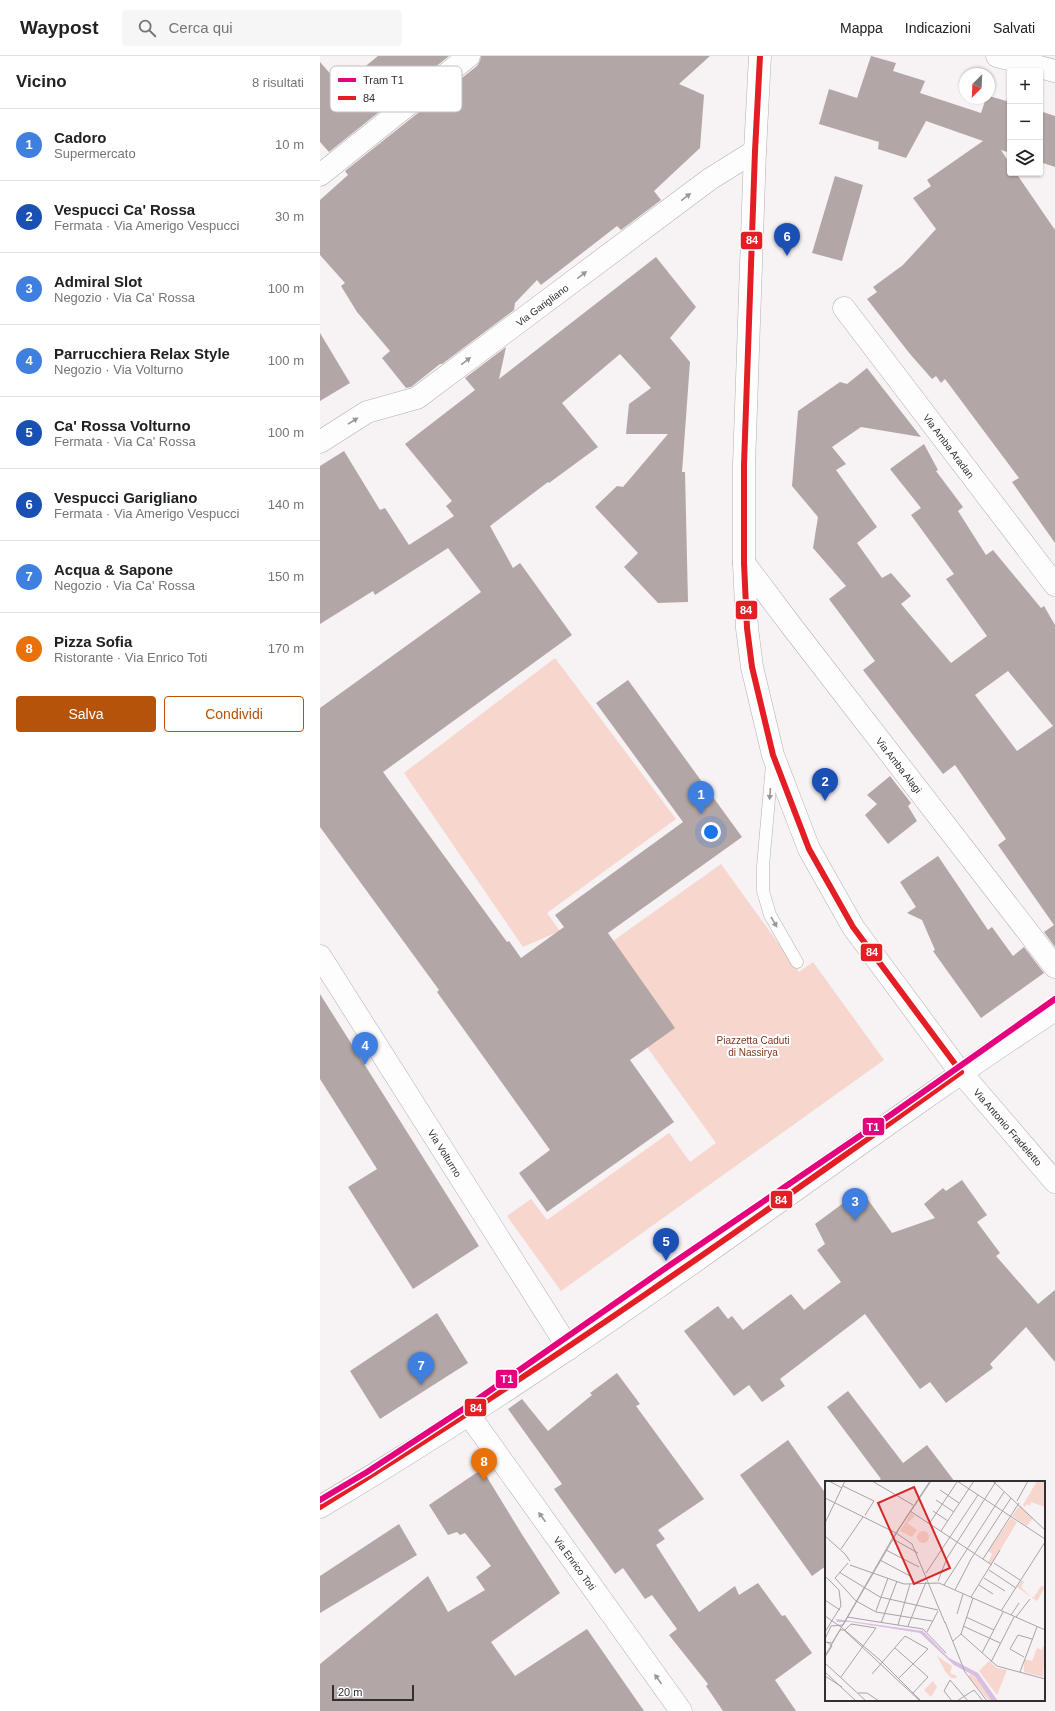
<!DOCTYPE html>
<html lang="it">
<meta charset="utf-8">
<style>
body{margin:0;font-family:Helvetica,sans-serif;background:#f6f6f6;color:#202124}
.controls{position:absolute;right:12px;top:12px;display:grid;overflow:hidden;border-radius:4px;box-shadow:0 1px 3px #0004}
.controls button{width:36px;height:36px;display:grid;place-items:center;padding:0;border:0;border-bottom:1px solid #e0e0e0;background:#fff;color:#202124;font:20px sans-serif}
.compass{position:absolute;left:639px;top:12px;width:36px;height:36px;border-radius:50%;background:#fff;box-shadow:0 1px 3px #0004;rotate:204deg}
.scale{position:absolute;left:12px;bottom:10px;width:82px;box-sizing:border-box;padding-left:4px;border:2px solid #322f30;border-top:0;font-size:11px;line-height:14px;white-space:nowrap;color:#322f30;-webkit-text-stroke:3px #fff;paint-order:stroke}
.you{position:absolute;left:391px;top:776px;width:14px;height:14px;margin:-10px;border:3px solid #fff;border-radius:50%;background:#1a73e8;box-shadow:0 0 0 6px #1a73e833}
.badge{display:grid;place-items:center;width:26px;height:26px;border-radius:50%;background:#b45309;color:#fff;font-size:13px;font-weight:700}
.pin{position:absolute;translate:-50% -33px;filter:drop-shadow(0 1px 2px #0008)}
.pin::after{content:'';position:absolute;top:21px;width:14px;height:12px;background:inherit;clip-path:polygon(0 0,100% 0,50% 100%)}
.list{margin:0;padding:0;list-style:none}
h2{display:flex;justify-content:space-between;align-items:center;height:52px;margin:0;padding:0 16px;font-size:17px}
h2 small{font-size:13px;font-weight:400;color:#757577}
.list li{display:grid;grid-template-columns:26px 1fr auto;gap:12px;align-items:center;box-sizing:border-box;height:72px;padding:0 16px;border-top:1px solid #e0e0e0}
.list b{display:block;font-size:15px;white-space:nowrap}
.list p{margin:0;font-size:13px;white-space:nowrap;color:#757577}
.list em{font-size:13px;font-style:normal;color:#757577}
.actions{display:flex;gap:8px;padding:12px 16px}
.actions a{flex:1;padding:9px 0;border:1px solid #b45309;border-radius:4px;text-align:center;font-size:14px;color:#b45309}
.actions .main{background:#b45309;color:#fff}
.icon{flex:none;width:22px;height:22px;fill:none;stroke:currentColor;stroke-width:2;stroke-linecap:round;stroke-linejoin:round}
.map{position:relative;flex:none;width:735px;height:1655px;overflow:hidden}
header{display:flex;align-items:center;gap:24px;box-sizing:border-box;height:56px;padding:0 20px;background:#fff;border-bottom:1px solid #e0e0e0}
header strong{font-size:19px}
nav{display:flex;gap:22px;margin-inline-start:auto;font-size:14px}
.search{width:280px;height:36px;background:#f6f6f6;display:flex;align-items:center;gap:10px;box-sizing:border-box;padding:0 14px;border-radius:4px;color:#757577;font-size:15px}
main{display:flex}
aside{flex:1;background:#fff}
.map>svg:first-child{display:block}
</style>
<header>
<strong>Waypost</strong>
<div class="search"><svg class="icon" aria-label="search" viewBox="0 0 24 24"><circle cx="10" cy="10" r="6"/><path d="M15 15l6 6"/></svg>Cerca qui</div>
<nav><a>Mappa</a><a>Indicazioni</a><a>Salvati</a></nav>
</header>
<main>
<aside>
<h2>Vicino<small>8 risultati</small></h2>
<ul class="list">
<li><span class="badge" style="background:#3f7fe0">1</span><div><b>Cadoro</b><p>Supermercato</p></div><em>10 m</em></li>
<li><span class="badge" style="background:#1a4fb4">2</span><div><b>Vespucci Ca' Rossa</b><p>Fermata · Via Amerigo Vespucci</p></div><em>30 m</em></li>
<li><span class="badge" style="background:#3f7fe0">3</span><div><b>Admiral Slot</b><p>Negozio · Via Ca' Rossa</p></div><em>100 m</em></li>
<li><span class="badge" style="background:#3f7fe0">4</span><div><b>Parrucchiera Relax Style</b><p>Negozio · Via Volturno</p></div><em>100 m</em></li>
<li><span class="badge" style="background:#1a4fb4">5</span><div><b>Ca' Rossa Volturno</b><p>Fermata · Via Ca' Rossa</p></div><em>100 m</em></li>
<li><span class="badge" style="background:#1a4fb4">6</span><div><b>Vespucci Garigliano</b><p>Fermata · Via Amerigo Vespucci</p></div><em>140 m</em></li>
<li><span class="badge" style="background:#3f7fe0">7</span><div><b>Acqua &amp; Sapone</b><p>Negozio · Via Ca' Rossa</p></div><em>150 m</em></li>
<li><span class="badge" style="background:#e8710a">8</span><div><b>Pizza Sofia</b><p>Ristorante · Via Enrico Toti</p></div><em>170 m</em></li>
</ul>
<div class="actions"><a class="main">Salva</a><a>Condividi</a></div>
</aside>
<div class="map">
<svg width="735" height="1655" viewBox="0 0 735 1655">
<rect width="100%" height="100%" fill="#f7f2f4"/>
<!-- green -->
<path fill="#f6d6cd" d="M 235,602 L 356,763 L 227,857 L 240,875 L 203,891 L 84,717 Z
M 401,808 L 479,916 L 493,906 L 564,1004 L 241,1235 L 187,1160 L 211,1143 L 227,1164 L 349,1077 L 370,1106 L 396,1087 L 265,905 Z"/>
<!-- building -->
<path fill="#b3a6a7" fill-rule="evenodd" d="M 58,0 L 129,0 L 9,96 L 0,86 L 0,6 L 21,30 Z
M 161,0 L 390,0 L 359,28 L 384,39 L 380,92 L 334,135 L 341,144 L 301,174 L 297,170 L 221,229 L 217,224 L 195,247 L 194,254 L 122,308 L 120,308 L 91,331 L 86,332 L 62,302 L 70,295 L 37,256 L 21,230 L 25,227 L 0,199 L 0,144 L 28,119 L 25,115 L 157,10 L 160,5 Z
M 551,0 L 576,7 L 573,15 L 605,25 L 600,37 L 661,57 L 666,42 L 669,42 L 669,40 L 690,46 L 690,97 L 681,94 L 690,108 L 690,117 L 696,117 L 735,174 L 735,487 L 692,426 L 699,422 L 625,323 L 621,327 L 616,320 L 612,323 L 590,298 L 547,243 L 557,236 L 553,231 L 583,209 L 616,173 L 593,142 L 611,130 L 607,124 L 663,85 L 606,65 L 586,102 L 558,93 L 559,86 L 499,68 L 509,33 L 537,42 Z
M 720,55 L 735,60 L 735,111 L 720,106 Z
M 515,120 L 543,129 L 522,205 L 492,197 Z
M 336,201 L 376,251 L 350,282 L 370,306 L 362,416 L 365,416 L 368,546 L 338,547 L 304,511 L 318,497 L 275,451 L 297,430 L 303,431 L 348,378 L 306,378 L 309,348 L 331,332 L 300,298 L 242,347 L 278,391 L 229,427 L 228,426 L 170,470 L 193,512 L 200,507 L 252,579 L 63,716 L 187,886 L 189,885 L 201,902 L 244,871 L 235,859 L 363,766 L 276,647 L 308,624 L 422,781 L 288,877 L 355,972 L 310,1004 L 354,1066 L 227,1156 L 199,1117 L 230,1094 L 117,936 L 119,934 L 0,771 L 0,652 L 161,536 L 128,492 L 55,539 L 53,535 L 0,568 L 0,410 L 24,395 L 60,454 L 65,452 L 89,489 L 134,460 L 126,450 L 132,445 L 85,388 L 155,334 L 145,322 L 186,291 L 179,323 Z
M 0,277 L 30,327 L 0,345 Z
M 547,312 L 601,381 L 541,371 L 512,391 L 526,408 L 516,414 L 557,471 L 537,487 L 562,522 L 571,517 L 591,540 L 581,548 L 631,607 L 667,580 L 626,523 L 634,518 L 591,459 L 601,452 L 570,413 L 604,388 L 618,414 L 616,415 L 643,451 L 638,455 L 666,499 L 673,494 L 721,552 L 724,550 L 735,569 L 735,891 L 724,876 L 734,869 L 678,789 L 686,783 L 635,709 L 623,718 L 543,614 L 555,605 L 509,543 L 526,530 L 493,492 L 498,461 L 472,430 L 478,355 L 520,326 L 527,328 ZM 688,615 L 733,670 L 697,695 L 655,639 Z
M 570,720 L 591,747 L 588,750 L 597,765 L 568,788 L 545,759 L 557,748 L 547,739 Z
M 618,800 L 668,874 L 672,871 L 693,900 L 704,891 L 724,917 L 661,962 L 613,895 L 615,894 L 602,864 L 587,857 L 596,851 L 580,826 Z
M 0,938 L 159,1190 L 93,1233 L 28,1131 L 57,1113 L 0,1023 Z
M 642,1124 L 667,1159 L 657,1166 L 680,1197 L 676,1200 L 718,1248 L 735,1234 L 735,1306 L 706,1271 L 670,1308 L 673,1312 L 626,1347 L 610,1326 L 600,1333 L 545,1258 L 460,1323 L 465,1330 L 442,1346 L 429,1329 L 414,1340 L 364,1275 L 398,1250 L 408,1263 L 412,1260 L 423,1274 L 471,1238 L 484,1254 L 521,1226 L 497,1194 L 505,1188 L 495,1168 L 541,1134 L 572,1177 L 615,1162 L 604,1148 L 623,1132 L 626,1135 Z
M 117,1257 L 148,1307 L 60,1363 L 30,1315 Z
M 297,1317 L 320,1348 L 316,1350 L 384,1443 L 338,1474 L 345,1483 L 336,1489 L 379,1556 L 415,1530 L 419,1539 L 438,1527 L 462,1560 L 465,1559 L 492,1597 L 455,1624 L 476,1655 L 403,1655 L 386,1630 L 388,1628 L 349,1579 L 357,1573 L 332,1539 L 325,1543 L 303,1512 L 295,1518 L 234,1433 L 242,1428 L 188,1353 L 202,1343 L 228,1375 L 272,1339 L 270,1337 Z
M 528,1335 L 583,1407 L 607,1389 L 635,1426 L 557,1426 L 561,1423 L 507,1351 Z
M 468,1384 L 506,1438 L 506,1510 L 492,1520 L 420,1419 Z
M 162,1413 L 203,1480 L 240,1537 L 171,1586 L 195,1620 L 267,1573 L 324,1655 L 0,1655 L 0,1608 L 108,1520 L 128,1556 L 165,1534 L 156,1521 L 171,1510 L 145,1477 L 140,1479 L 137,1476 L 128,1479 L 109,1449 Z
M 79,1468 L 97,1499 L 0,1557 L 0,1520 Z"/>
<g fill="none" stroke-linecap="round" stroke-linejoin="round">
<defs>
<path id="lane" d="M 452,709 L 443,810 L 443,835 L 450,859 L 477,906"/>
<path id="street" d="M 0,119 L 149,0
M 524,252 L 735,529
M 0,386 L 47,356 L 97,342 L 390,123 L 435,95
M 424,507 L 473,572 L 735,911
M 0,900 L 249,1293
M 149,1359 L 361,1655"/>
<path id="secondary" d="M 440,0 L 435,95 L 424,409 L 424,507 L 427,572 L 432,611 L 453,699 L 489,793 L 533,871 L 637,1012 L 735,1126
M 677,0 L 735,15
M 0,1451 C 84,1401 167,1348 248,1293 C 412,1183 570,1062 735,954"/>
</defs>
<!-- lane casing -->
<use href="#lane" stroke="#b3afb0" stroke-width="13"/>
<!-- street casing -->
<use href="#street" stroke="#b3afb0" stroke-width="23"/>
<!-- secondary casing -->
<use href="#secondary" stroke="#b3afb0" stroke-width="23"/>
<!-- lane -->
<use href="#lane" stroke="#fefdfd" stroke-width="12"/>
<!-- street -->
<use href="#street" stroke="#fefdfd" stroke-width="22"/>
<!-- secondary -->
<use href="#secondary" stroke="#fefdfd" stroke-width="22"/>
<defs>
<path id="bus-1" d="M 0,1451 C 220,1315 431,1167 641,1016 L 533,871 L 489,793 L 453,699 L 432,611 L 427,572 L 424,507 L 424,409 L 435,95 L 440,0"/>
</defs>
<!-- bus-1 casing -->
<use href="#bus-1" stroke="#fff" stroke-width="9"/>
<!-- bus-1 -->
<use href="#bus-1" stroke="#e31e24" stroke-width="6"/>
<defs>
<path id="tram-1" d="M 0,1444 L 47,1416 L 145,1352 L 350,1209 L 572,1058 L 735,943"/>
</defs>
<!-- tram-1 casing -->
<use href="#tram-1" stroke="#fff" stroke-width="9"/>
<!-- tram-1 -->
<use href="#tram-1" stroke="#e5007d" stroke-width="6"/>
</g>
<!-- one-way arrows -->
<defs><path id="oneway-solid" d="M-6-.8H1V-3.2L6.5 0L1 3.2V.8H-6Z"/></defs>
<g fill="#989696">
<use href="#oneway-solid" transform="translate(366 141) rotate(-37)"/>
<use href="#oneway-solid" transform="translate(262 219) rotate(-37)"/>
<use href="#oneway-solid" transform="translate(146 305) rotate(-37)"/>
<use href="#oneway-solid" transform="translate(33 365) rotate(-32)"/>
<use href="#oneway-solid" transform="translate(450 738) rotate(95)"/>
<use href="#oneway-solid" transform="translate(454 866) rotate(60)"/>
<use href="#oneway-solid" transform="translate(222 1461) rotate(-126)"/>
<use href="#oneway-solid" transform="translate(338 1623) rotate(-126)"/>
</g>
<g text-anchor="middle" stroke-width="4" stroke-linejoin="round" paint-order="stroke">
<!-- street labels -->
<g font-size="10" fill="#322f30" stroke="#fff">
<text transform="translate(222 249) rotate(-37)" y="4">Via Garigliano</text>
<text transform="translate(629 390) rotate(53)" y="4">Via Amba Aradan</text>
<text transform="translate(579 709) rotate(52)" y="4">Via Amba Alagi</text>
<text transform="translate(688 1071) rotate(49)" y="4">Via Antonio Fradeletto</text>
<text transform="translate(125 1097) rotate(58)" y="4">Via Volturno</text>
<text transform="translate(255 1507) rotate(54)" y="4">Via Enrico Toti</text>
</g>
<!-- park labels -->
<g font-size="10" fill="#7f361b" stroke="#fff">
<text x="433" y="988">Piazzetta Caduti<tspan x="433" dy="12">di Nassirya</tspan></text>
</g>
</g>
<!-- overview -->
<g transform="translate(505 1425)">
<rect width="220" height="220" fill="#f7f2f4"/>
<path d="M 212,0 L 220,0 L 220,26 L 206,21 L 205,25 L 202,23 L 200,26 L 198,24 ZM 195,24 L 208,37 L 202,45 L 187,35 ZM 86,32 L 90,35 L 82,42 L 92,49 L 87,56 L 75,50 ZM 186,37 L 192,41 L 167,83 L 163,81 L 167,73 L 163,70 ZM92 56a6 6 0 1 1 12 0a6 6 0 1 1-12 0ZM 197,99 L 199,101 L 196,106 L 206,116 L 209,116 L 216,105 L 220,106 L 212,120 L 192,106 ZM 218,165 L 220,166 L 218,196 L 199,191 L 199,178 L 207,180 L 212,167 L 217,169 ZM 112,175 L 127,185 L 125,192 L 132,195 L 131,197 L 126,197 L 120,190 ZM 164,180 L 172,187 L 182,189 L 172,214 L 154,190 ZM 145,193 L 151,195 L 167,220 L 164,220 L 143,195 ZM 108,200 L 112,206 L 106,216 L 99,209 Z" fill="#f6d6cd"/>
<path d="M 11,138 L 98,150 L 124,177 L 153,192 L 173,220 L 167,220 L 150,195 L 129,184 L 95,152 L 26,141 L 12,141 Z" fill="#d7bee2"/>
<path fill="none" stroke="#a8a4a6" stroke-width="1" d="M 4,0 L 17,7M 47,0 L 88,24M 132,0 L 220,58M 171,0 L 170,2 L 220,49M 18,5 L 49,20 L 40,34M 115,9 L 134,22M 0,17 L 71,52 L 87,63 L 120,142M 111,19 L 129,31M 192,20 L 203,0M 85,30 L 167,84M 108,30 L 123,40M 0,42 L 20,0M 104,43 L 132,1M 116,50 L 149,0M 0,55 L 20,73 L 25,80M 68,58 L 93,72M 16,68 L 38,36M 61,69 L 94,86M 158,78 L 194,22M 55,79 L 85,95M 23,82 L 10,97 L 31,120 L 51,131 L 107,140M 169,82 L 195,99M 25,84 L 79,103 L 114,102 L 220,149M 164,89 L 191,107M 14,91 L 55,116 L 113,129M 101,92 L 153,14M 0,95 L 14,109 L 16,125 L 0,151M 159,97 L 180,110M 113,100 L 122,77 L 170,2 L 167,0M 119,104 L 179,11M 154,104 L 168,113M 130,109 L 146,78 L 186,17M 146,116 L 175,69M 0,119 L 15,129M 51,130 L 63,97M 176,130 L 220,61M 132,133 L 138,113M 186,134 L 194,122M 0,135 L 16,146M 22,136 L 98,148 L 121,172M 141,136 L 169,149M 191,136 L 205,118M 120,141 L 140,191 L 162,220M 56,142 L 72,100M 73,144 L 85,103M 83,145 L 101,101M 138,145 L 175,162M 16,146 L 55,179 L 96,220M 102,151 L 113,130M 136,153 L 172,185 L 220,198M 0,158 L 6,145 L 18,144 L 74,48 L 106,0M 128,160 L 136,153 L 148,117M 0,161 L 7,162 L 15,149 L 19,149 L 95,220M 70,167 L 103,196 L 88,212M 157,172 L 178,131M 0,175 L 67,58 L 105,0M 0,176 L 7,165 L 2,161M 199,176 L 185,168 L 193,154 L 207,158M 166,181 L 189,136M 0,182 L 41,220M 0,191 L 31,220M 195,191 L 212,146M 47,193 L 80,155 L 103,168 L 74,197M 0,195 L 17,206M 16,196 L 51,147 L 26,143 L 20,149M 33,212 L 42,212 L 54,220M 127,220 L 119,210 L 125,199 L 143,220M 132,220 L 149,209 L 158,220"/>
<path fill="#d62828" fill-opacity="0.15" stroke="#d62828" stroke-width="2" d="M 89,6 L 125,87 L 89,103 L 53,22 Z"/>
<rect width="220" height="220" fill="none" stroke="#322f30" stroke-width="2"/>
</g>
<!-- legend -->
<rect x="10" y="10" width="132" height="46" rx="6" fill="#fff" stroke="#c2c1c1" stroke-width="1"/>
<rect x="18" y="22" width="18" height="4" fill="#e5007d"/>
<rect x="18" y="40" width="18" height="4" fill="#e31e24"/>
<g font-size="11" fill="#322f30">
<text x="43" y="28">Tram T1</text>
<text x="43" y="46">84</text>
</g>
<g stroke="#fff" stroke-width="1.5">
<rect x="420" y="175" width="23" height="19" rx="4" fill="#e31e24"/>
<rect x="415" y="544" width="23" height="20" rx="4" fill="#e31e24"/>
<rect x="540" y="887" width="23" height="19" rx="4" fill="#e31e24"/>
<rect x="542" y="1061" width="23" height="19" rx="4" fill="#e5007d"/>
<rect x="450" y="1134" width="23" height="19" rx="4" fill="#e31e24"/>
<rect x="175" y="1313" width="23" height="20" rx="4" fill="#e5007d"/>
<rect x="144" y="1342" width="23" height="19" rx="4" fill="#e31e24"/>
</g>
<g font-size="11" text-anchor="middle" font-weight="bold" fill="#fff">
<text x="432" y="188">84</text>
<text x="426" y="558">84</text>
<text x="552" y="900">84</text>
<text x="553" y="1075">T1</text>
<text x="461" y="1148">84</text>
<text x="187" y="1327">T1</text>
<text x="156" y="1356">84</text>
</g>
</svg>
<div class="controls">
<button>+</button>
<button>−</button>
<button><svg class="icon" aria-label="layers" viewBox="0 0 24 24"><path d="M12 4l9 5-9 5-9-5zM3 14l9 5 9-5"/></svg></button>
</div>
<svg class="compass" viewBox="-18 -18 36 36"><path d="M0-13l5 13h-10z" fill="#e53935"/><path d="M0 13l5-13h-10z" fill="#757577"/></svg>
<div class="scale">20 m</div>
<div class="you"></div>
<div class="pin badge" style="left:381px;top:758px;background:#3f7fe0">1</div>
<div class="pin badge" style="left:505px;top:745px;background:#1a4fb4">2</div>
<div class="pin badge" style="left:535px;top:1165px;background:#3f7fe0">3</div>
<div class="pin badge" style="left:45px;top:1009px;background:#3f7fe0">4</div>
<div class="pin badge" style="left:346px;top:1205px;background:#1a4fb4">5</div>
<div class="pin badge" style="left:467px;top:200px;background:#1a4fb4">6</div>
<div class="pin badge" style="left:101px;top:1329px;background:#3f7fe0">7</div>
<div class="pin badge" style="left:164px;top:1425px;background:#e8710a">8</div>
</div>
</main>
